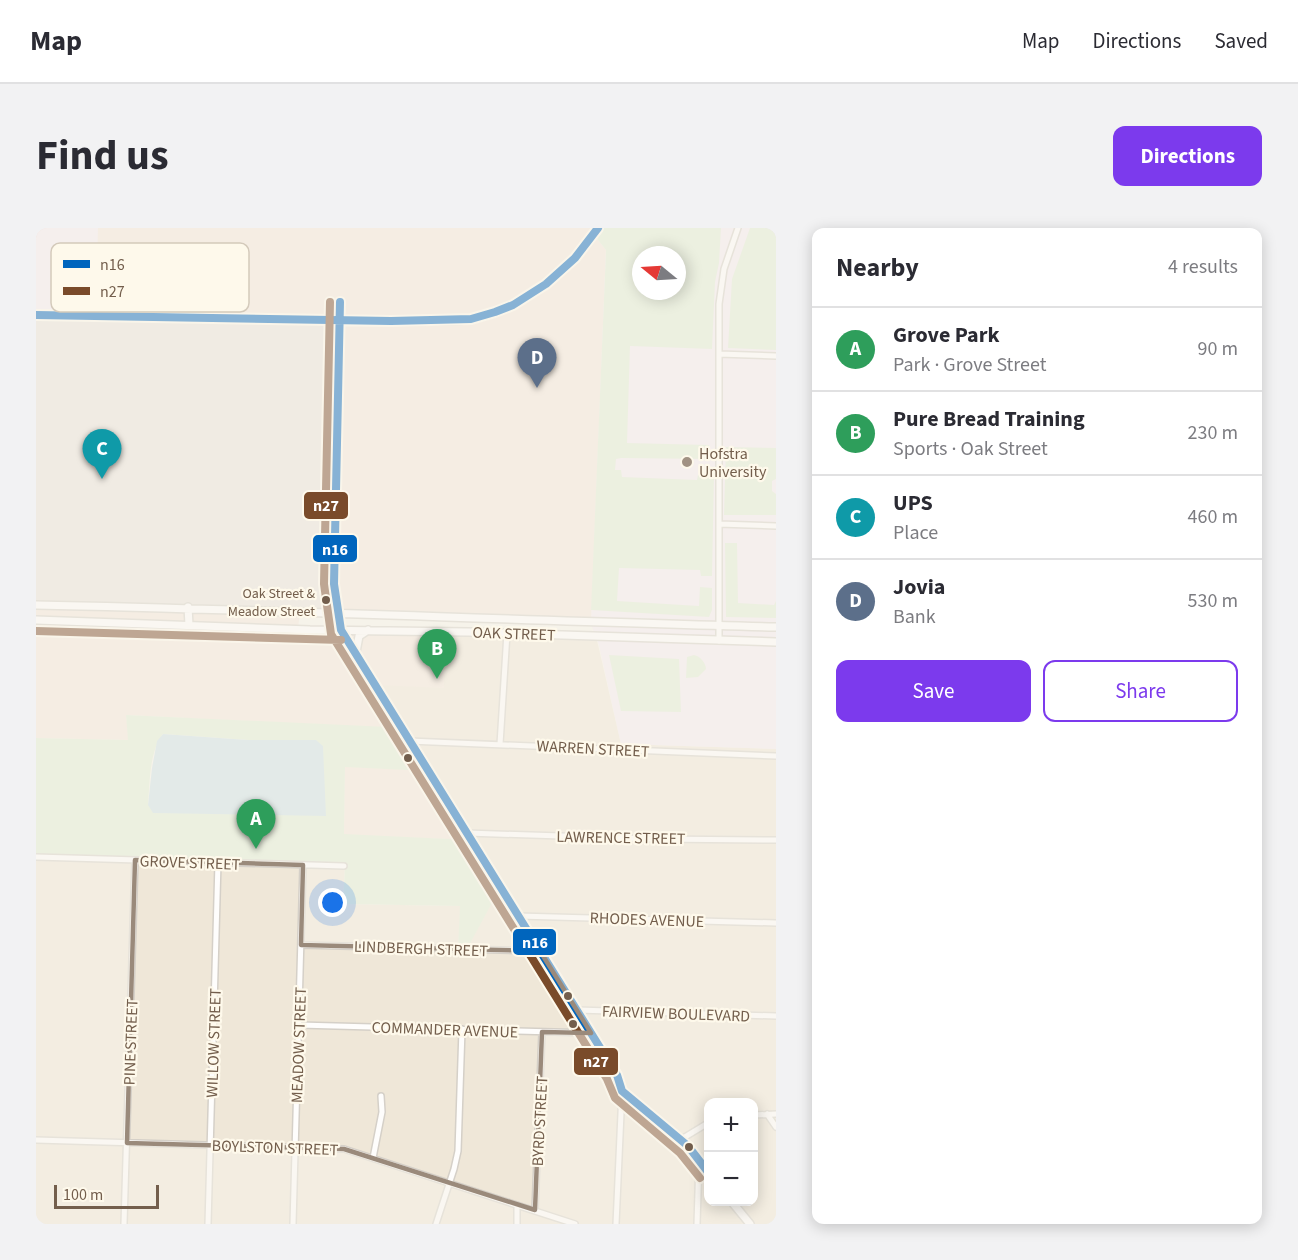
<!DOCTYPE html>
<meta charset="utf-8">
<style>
body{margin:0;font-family:"Source Sans 3",sans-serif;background:#f2f2f3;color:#2b2b33}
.controls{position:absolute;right:18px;bottom:18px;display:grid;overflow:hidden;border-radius:12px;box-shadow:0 3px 15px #0003}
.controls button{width:54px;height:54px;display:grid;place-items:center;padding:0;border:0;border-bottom:2px solid #e1e1e2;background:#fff;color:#2b2b33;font:30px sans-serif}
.compass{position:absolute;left:596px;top:18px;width:54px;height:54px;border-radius:50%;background:#fff;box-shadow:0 3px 15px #0003;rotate:288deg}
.scale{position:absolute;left:18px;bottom:15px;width:105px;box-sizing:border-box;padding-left:6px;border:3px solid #735e4c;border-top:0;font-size:16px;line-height:21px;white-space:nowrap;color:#735e4c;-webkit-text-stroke:4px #fef9eb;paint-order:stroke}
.you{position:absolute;left:297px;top:675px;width:21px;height:21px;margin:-15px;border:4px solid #fff;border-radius:50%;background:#1a73e8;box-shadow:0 0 0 9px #1a73e833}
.badge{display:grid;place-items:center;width:39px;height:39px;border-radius:50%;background:#7c3aed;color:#fff;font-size:20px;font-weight:700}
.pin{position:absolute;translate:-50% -50px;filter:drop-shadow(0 2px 3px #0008)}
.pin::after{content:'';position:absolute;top:32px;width:21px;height:18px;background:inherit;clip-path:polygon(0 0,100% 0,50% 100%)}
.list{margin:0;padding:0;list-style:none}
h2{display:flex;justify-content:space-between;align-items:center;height:78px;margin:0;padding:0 24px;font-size:26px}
h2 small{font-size:20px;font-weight:400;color:#7c7c81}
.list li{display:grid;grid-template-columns:39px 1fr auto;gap:18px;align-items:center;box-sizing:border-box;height:84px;padding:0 24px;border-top:2px solid #e1e1e2}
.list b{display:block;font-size:22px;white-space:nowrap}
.list p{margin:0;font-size:20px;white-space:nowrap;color:#7c7c81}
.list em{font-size:20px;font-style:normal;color:#7c7c81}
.actions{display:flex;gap:12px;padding:18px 24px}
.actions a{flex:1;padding:14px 0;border:2px solid #7c3aed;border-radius:12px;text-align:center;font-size:21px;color:#7c3aed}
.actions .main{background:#7c3aed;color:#fff}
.map{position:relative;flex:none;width:740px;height:996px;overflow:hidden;border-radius:12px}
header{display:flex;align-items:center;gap:36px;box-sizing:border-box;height:84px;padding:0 30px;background:#fff;border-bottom:2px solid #e1e1e2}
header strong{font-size:28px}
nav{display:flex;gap:33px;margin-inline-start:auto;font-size:21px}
.intro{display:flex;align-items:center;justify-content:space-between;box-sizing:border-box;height:144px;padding:0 36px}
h1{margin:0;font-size:42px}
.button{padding:15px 27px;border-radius:12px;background:#7c3aed;color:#fff;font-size:21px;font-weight:700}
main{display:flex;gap:36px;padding:0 36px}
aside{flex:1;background:#fff;border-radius:12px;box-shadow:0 3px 15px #0003}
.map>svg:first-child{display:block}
</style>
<header>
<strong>Map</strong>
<nav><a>Map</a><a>Directions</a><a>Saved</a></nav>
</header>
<div class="intro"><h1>Find us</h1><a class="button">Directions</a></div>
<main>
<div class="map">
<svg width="740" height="996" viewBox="0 0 740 996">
<rect width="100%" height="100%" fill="#f6f3ea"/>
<!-- residential -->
<path fill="#efe7d8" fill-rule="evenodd" d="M 409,404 L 560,408 L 585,516 L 740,521 L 740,996 L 0,996 L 0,629 L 309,638 L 307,676 L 425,678 L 422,721 L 464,660 L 338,457 L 407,427 ZM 672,874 L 718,874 L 718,974 L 672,974 Z"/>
<!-- commercial -->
<path fill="#f4e7db" d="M 0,0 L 562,0 L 558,7 L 570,21 L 555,396 L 297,385 L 300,211 L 0,89 Z
M 0,378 L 264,386 L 262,399 L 409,404 L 408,460 L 339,457 L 435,612 L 308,607 L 309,498 L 90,487 L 93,512 L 0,510 Z"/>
<!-- industrial -->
<path fill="#e8e3db" d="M 0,89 L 303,94 L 297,385 L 0,378 Z"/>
<!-- education -->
<path fill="#f4eaf1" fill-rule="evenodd" d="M 0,0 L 62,0 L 60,90 L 0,89 Z
M 563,0 L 740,0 L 740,521 L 585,516 L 563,417 L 555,396 L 570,22 L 558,7 ZM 605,27 L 641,27 L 641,63 L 605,63 Z"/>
<!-- green -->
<path fill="#e1edd6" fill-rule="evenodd" d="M 562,0 L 685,0 L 683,35 L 679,54 L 676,121 L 594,118 L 591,215 L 673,217 L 673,231 L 585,230 L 580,231 L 579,242 L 585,242 L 586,249 L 661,252 L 662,247 L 678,248 L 676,348 L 665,348 L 664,342 L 583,340 L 581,373 L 663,378 L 664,359 L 676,360 L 676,382 L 673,389 L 555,382 L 570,22 L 558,7 ZM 605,27 L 641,27 L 641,63 L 605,63 Z
M 714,0 L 740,0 L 740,122 L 692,120 L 696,51 Z
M 690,219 L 740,220 L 740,251 L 736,253 L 736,263 L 740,266 L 740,287 L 688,287 Z
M 689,315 L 701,315 L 702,375 L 738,377 L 740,373 L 740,390 L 690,389 Z
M 573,427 L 643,431 L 645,484 L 585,483 Z
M 658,427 C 664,428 670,435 670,441 L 662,449 L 650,450 L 651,429 Z
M 90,487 L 353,499 L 377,537 L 372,542 L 309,539 L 308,606 L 435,612 L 464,660 L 431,721 L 422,721 L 424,678 L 307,676 L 309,638 L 0,629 L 0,510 L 92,512 ZM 127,506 L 212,512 L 112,577 C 114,555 113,524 127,506 Z"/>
<!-- water -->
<path fill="#cde1e6" d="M 127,506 L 212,512 L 280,512 L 287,518 L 290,588 L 117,585 L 112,577 L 116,540 L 121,513 Z"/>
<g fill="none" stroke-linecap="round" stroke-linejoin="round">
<defs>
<path id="minor" d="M 683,126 L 740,128
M 683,296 L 740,298
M 683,413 L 683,76 L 688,41 L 702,0
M 373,513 L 740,528
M 464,516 L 471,405
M 431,605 L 617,611 L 740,612
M 0,629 L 308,638
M 482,688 L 740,695
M 265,717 L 504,723
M 541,782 L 740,788
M 263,797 L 555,805
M 731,886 L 740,899
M 718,887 L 740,886
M 0,912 L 308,921 L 539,996
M 644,912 L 672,895
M 337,930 L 346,884 L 345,868
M 499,982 L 506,804
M 88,996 L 99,632
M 172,996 L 182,634
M 257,996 L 267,637
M 400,996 L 418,941 L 422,923 L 426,801
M 481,996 L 481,977
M 580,996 L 586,863
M 661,996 L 663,932"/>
<path id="tertiary" d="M 0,87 C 99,89 197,91 296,92 C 328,93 359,94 391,93 C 408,93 424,94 441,90 C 490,78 536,41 562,0
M 304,92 L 298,356 L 305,402 L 328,441 L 581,847 L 586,863 L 652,918 L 672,944
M 0,377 C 247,382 493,393 740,399
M 152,379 L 153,397
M 0,392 L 274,402 L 432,404 L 740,414
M 320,424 L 323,408 L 332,402
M 696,974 L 714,996"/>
</defs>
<!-- minor casing -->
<use href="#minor" stroke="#d5d0c8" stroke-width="8"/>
<!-- tertiary casing -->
<use href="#tertiary" stroke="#d5d0c8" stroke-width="10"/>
<!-- minor -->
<use href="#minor" stroke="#fefdfc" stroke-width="5"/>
<!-- tertiary -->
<use href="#tertiary" stroke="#fefdfc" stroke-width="7"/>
<defs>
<path id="bus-1" d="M 304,74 L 298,356 L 305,402 L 581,847 L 586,863 L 652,918 L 672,944
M 0,87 L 355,93 L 435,91 L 459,84 L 477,77 L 510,56 L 539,30 L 562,0"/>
<path id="bus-2" d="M 294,74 L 288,356 L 295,406 L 571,851 L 579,870 L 644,925 L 664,950
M 0,403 L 305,412"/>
</defs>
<!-- bus-1 casing -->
<use href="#bus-1" stroke="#fef9eb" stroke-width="12"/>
<!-- bus-2 casing -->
<use href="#bus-2" stroke="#fef9eb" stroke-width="12"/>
<!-- bus-1 -->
<use href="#bus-1" stroke="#0065bd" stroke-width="8"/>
<!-- bus-2 -->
<use href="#bus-2" stroke="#7a4b2a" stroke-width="8"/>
</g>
<!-- marked area -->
<path d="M0 0H740V996H0ZM 99,632 L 267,637 L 265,717 L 504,723 L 555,805 L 506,804 L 499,982 L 308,921 L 91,915 Z" fill="#f6f3ea" fill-opacity=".55" fill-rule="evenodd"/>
<path fill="none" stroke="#9a8a7b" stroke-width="4.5" stroke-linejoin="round" d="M 99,632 L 267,637 L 265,717 L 504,723 L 555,805 L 506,804 L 499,982 L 308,921 L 91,915 Z"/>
<!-- markers -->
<circle fill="#a19283" stroke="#fef9eb" stroke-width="2" cx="651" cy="234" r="6"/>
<g fill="#735e4c" stroke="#fef9eb" stroke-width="2">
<circle cx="290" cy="372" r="5"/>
<circle cx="372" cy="530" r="5"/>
<circle cx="532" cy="768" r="5"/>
<circle cx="537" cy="796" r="5"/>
<circle cx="653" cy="919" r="5"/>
</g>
<g text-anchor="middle" stroke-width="4.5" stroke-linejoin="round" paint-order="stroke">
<!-- bus labels -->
<g font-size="14" fill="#735e4c" stroke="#fef9eb" text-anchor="end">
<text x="279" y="370">Oak Street &amp;<tspan x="279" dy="18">Meadow Street</tspan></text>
</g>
<!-- poi labels -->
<g font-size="16" fill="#735e4c" stroke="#fef9eb" text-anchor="start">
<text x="663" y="231">Hofstra<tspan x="663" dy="18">University</tspan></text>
</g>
<!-- street labels -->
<g font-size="16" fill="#735e4c" stroke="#fef9eb">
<text transform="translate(478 405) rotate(2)" y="6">OAK STREET</text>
<text transform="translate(557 520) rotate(3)" y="6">WARREN STREET</text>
<text transform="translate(585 609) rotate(1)" y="6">LAWRENCE STREET</text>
<text transform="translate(154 634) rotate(2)" y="6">GROVE STREET</text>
<text transform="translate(611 691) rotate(2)" y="6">RHODES AVENUE</text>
<text transform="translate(385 720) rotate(2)" y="6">LINDBERGH STREET</text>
<text transform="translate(640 785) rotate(2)" y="6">FAIRVIEW BOULEVARD</text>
<text transform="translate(409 801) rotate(2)" y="6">COMMANDER AVENUE</text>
<text transform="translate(94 814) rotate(-88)" y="6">PINE STREET</text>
<text transform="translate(177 815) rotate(-88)" y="6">WILLOW STREET</text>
<text transform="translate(262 817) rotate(-88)" y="6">MEADOW STREET</text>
<text transform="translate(503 893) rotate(-87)" y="6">BYRD STREET</text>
<text transform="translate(239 919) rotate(2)" y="6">BOYLSTON STREET</text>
</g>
</g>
<!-- legend -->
<rect x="15" y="15" width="198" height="69" rx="9" fill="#fef9eb" stroke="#d4cabb" stroke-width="1.5"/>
<rect x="27" y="32" width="27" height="8" fill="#0065bd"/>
<rect x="27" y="59" width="27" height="8" fill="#7a4b2a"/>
<g font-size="16" fill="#735e4c">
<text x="64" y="42">n16</text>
<text x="64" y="69">n27</text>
</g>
<g stroke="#fef9eb" stroke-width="2">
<rect x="267" y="263" width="46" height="29" rx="6" fill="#7a4b2a"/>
<rect x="276" y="306" width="46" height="29" rx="6" fill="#0065bd"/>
<rect x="476" y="700" width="45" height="28" rx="6" fill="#0065bd"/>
<rect x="537" y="819" width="46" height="29" rx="6" fill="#7a4b2a"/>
</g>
<g font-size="16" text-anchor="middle" font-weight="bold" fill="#fff">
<text x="290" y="283">n27</text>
<text x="299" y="327">n16</text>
<text x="499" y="720">n16</text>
<text x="560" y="839">n27</text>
</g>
</svg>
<div class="controls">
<button>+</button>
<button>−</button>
</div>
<svg class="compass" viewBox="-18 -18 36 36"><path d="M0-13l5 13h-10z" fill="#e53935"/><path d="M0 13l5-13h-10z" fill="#7c7c81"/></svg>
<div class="scale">100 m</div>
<div class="you"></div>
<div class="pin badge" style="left:220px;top:621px;background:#2e9e5b">A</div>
<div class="pin badge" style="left:401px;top:451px;background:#2e9e5b">B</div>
<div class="pin badge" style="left:66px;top:251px;background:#0f9aa8">C</div>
<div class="pin badge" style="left:501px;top:160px;background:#5c6f8a">D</div>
</div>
<aside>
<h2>Nearby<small>4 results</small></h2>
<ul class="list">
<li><span class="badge" style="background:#2e9e5b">A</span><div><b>Grove Park</b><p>Park · Grove Street</p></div><em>90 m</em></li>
<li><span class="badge" style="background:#2e9e5b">B</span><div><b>Pure Bread Training</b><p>Sports · Oak Street</p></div><em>230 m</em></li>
<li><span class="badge" style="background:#0f9aa8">C</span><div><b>UPS</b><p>Place</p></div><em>460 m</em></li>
<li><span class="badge" style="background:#5c6f8a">D</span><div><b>Jovia</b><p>Bank</p></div><em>530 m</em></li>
</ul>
<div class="actions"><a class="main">Save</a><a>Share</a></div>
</aside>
</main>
